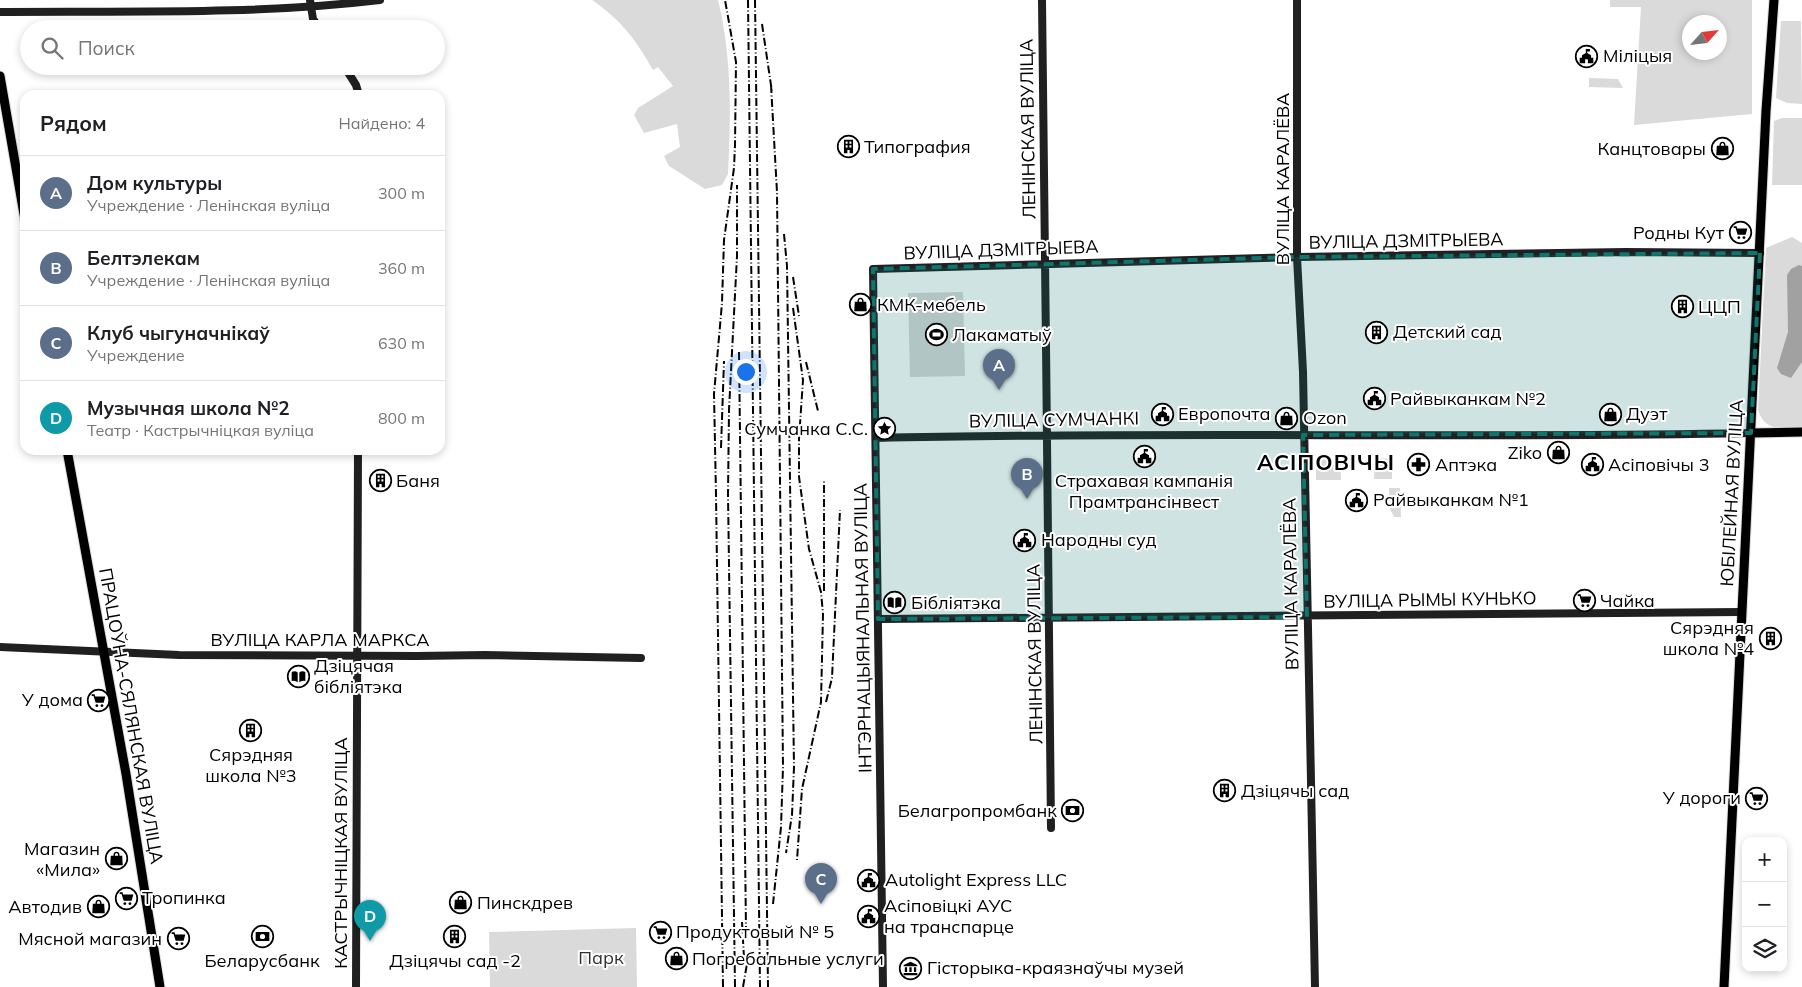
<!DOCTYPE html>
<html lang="ru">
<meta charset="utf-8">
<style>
body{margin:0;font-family:Mulish,sans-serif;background:#f2f2f2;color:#202124}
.controls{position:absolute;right:15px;bottom:15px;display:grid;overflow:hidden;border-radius:10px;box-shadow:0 2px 8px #0003}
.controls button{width:45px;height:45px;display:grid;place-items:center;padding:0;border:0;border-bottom:1px solid #e0e0e0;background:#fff;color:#202124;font:25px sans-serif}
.compass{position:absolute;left:1682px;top:15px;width:45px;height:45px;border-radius:50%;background:#fff;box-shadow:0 2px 8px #0003;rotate:63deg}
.you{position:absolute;left:745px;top:371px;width:18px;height:18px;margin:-12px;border:4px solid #fff;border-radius:50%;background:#1a73e8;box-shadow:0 0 0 8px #1a73e833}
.badge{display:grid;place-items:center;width:32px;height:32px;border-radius:50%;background:#1a73e8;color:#fff;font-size:16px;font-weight:700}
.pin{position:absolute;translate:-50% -41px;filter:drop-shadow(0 1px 2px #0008)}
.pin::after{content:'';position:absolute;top:26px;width:18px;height:15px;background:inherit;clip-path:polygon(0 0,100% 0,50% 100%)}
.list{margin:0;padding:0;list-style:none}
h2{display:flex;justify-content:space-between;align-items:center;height:65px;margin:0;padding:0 20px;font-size:21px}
h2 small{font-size:16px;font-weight:400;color:#757577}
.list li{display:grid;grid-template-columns:32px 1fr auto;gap:15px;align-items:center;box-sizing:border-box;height:75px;padding:0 20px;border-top:1px solid #e0e0e0}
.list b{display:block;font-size:19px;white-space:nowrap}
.list p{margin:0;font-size:16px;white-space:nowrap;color:#757577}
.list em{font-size:16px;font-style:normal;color:#757577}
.icon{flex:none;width:28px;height:28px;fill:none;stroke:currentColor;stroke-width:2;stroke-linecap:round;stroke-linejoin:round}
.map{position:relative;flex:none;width:1802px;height:987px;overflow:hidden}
.search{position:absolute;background:#fff;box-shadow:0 2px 8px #0003;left:20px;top:20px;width:425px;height:55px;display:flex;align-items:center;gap:12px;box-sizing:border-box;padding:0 18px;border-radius:28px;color:#757577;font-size:19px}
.panel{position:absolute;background:#fff;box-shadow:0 2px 8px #0003;left:20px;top:90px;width:425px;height:365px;border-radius:15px}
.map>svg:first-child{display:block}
</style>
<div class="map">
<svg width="1802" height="987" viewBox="0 0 1802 987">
<rect width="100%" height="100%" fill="#fff"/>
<!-- green -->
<path fill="#dadada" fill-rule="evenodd" d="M 592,0 L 718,0 C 732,57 731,115 728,174 L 722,185 L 705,189 L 669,166 L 664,156 L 680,147 L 677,124 L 644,133 L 634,115 L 638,108 L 673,86 L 658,67 L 653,70 C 637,41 620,19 592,0 Z
M 1610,0 L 1752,0 L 1752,114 L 1634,125 L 1641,7 L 1610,7 ZM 1690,22 L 1720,22 L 1720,52 L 1690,52 Z
M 1781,21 L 1801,21 L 1802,104 L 1787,103 L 1776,98 Z
M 1589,78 L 1618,79 L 1623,88 L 1589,87 Z
M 1782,118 L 1802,118 L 1802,185 L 1772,185 L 1774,121 Z
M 1792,237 L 1802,243 L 1802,427 C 1782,427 1765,433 1758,410 L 1766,248 Z
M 963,292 L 965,376 L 910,377 L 908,293 Z
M 1375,458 L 1392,459 L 1392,479 L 1374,479 Z
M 1340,459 L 1341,480 L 1316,480 L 1316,460 Z
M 1389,488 L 1400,488 L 1401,517 L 1394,517 L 1390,509 Z
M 636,928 L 637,987 L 490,987 L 489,932 Z"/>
<!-- water -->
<path fill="#a1a1a1" d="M 1799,265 L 1802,266 L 1802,362 L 1791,378 L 1781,374 L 1777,368 L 1788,332 L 1787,275 L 1791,269 Z"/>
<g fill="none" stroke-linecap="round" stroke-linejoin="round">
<defs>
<path id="primary" d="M 0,76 L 25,220
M 1751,433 L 1802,432
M 67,450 L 126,774 L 160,987
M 1724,987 L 1766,111 L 1774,0"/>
</defs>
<!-- primary casing -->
<use href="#primary" stroke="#dbdbdb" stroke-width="11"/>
<!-- secondary -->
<path stroke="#202020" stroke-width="8" d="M 310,0 L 313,19 L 320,29
M 1042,0 C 1044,276 1050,552 1051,828
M 1297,0 L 1297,257 L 1303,372 L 1315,987
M 0,12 C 127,11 254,15 380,0
M 344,66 L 356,85 L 359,95
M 876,438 C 1168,431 1460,439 1751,433
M 878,619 L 1742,612
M 0,647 L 179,655 L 417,656 L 485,655 L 641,658
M 356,987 L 358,450
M 883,987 L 873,269 L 1297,257 L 1626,252 L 1760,253"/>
<!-- primary -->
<use href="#primary" stroke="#000" stroke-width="9"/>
<!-- rail -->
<path stroke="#000" stroke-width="2" stroke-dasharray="8 2.5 1 2.5" stroke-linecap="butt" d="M 748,0 L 760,987
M 755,0 L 768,987
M 762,24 L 772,92
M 771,85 L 777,192 L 783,767 L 781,827 L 773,904
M 784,234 L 787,266 L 794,767 L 792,815 L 786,853
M 793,277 L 799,316
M 793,308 L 803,380 L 799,439 L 799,477 L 809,549 L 821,592 L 823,614 L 821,702 L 802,789 L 797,860
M 739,352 L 746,930
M 806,362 L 818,411
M 721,448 L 724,361
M 824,591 L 824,479
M 826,702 L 832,678 L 840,510
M 742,922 L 744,958
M 723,987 L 716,495 L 714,394 L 722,303 L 724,240 L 734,168 L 735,145 L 736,62 L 725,0
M 735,987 L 728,494 L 729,410 L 737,256 L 737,185
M 743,987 L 749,952"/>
</g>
<!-- marked area -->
<path fill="#0f766e" fill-opacity="0.2" stroke="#0f766e" stroke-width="4" stroke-dasharray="10 6" stroke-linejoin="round" d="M 1760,253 L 1751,433 L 1303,435 L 1307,617 L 878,619 L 873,269 L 1297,257 Z"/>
<!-- icons -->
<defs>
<symbol id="civic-ring" viewBox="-11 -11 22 22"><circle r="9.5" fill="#fff" stroke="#000" stroke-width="1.5"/><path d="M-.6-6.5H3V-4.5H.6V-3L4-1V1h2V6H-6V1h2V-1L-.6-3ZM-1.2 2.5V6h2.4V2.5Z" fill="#000"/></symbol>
<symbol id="building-ring" viewBox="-11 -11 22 22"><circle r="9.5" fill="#fff" stroke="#000" stroke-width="1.5"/><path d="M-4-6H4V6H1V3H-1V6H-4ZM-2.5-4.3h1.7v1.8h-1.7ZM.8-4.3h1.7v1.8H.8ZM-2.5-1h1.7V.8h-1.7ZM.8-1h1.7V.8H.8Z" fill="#000"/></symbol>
<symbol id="shop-ring" viewBox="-11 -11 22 22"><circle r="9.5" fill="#fff" stroke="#000" stroke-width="1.5"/><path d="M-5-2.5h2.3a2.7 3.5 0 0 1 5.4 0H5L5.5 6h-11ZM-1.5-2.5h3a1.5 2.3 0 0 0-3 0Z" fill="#000"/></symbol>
<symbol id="supermarket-ring" viewBox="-11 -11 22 22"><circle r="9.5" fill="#fff" stroke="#000" stroke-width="1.5"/><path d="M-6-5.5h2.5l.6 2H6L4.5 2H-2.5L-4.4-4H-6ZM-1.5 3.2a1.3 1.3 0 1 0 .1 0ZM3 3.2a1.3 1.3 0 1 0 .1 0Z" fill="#000"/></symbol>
<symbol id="stadium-ring" viewBox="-11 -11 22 22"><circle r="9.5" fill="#fff" stroke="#000" stroke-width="1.5"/><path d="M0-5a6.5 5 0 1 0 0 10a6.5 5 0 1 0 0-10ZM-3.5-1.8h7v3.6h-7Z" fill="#000"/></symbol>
<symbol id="sight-ring" viewBox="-11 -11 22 22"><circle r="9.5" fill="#fff" stroke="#000" stroke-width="1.5"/><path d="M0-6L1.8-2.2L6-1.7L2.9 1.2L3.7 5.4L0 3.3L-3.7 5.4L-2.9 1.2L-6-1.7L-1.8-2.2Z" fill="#000"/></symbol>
<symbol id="pharmacy-ring" viewBox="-11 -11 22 22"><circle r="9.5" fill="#fff" stroke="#000" stroke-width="1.5"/><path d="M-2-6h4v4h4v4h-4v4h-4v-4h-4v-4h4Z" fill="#000"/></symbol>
<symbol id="library-ring" viewBox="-11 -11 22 22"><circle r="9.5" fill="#fff" stroke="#000" stroke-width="1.5"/><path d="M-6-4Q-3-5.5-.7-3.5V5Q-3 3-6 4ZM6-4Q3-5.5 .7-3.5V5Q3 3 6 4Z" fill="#000"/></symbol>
<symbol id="bank-ring" viewBox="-11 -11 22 22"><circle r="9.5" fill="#fff" stroke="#000" stroke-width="1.5"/><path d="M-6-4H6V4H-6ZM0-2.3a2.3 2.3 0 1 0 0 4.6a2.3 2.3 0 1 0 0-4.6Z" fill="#000"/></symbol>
<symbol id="museum-ring" viewBox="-11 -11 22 22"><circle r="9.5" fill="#fff" stroke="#000" stroke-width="1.5"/><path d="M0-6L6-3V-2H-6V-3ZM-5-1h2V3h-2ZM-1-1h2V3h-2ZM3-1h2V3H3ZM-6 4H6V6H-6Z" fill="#000"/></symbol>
</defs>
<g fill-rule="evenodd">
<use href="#civic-ring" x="1574" y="44" width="25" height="25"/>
<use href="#building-ring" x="836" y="134" width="25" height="25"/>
<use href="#shop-ring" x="1710" y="136" width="25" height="25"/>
<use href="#supermarket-ring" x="1728" y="220" width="25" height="25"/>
<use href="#shop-ring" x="848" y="292" width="25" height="25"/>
<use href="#building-ring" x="1670" y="294" width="25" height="25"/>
<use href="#building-ring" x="1364" y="320" width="25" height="25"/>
<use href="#stadium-ring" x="924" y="322" width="25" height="25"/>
<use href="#civic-ring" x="1362" y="386" width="25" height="25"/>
<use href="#civic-ring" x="1150" y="402" width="25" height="25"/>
<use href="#shop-ring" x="1598" y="402" width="25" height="25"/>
<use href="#shop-ring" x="1274" y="406" width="25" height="25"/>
<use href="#sight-ring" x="872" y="416" width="25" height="25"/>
<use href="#shop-ring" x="1546" y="440" width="25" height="25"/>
<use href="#civic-ring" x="1132" y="444" width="25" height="25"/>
<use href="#pharmacy-ring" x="1406" y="452" width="25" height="25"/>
<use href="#civic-ring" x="1580" y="452" width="25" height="25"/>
<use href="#building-ring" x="368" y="468" width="25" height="25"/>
<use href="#civic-ring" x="1344" y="488" width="25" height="25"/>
<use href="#civic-ring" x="1012" y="528" width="25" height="25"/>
<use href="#supermarket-ring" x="1572" y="588" width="25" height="25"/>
<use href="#library-ring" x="882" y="590" width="25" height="25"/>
<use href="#building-ring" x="1758" y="626" width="25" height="25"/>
<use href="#library-ring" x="286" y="664" width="25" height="25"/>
<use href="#supermarket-ring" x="86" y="688" width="25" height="25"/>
<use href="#building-ring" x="238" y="718" width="25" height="25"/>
<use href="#building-ring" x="1212" y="778" width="25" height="25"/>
<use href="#supermarket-ring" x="1744" y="786" width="25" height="25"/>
<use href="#bank-ring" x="1060" y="798" width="25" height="25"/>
<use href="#shop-ring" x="104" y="846" width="25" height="25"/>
<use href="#civic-ring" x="856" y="868" width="25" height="25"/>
<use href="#supermarket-ring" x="114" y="886" width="25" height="25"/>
<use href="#shop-ring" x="448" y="890" width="25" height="25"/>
<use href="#shop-ring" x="86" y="894" width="25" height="25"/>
<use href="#civic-ring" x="856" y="904" width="25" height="25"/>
<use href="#supermarket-ring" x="648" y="920" width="25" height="25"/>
<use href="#bank-ring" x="250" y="924" width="25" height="25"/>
<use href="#building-ring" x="442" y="924" width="25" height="25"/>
<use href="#supermarket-ring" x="166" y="926" width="25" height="25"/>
<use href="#shop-ring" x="664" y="946" width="25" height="25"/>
<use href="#museum-ring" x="898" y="956" width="25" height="25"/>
</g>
<g text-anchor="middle" stroke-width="4" stroke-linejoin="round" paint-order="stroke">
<!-- poi labels -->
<g font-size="18" fill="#000" stroke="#fff" text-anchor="start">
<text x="1603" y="62">Міліцыя</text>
<text x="864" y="153">Типография</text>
<text x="1706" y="155" text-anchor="end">Канцтовары</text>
<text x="1724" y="239" text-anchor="end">Родны Кут</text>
<text x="877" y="311">КМК-мебель</text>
<text x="1698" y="313">ЦЦП</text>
<text x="1393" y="338">Детский сад</text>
<text x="952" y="341">Лакаматыў</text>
<text x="1390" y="405">Райвыканкам №2</text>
<text x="1178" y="420">Европочта</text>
<text x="1626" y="420">Дуэт</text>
<text x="1303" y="424">Ozon</text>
<text x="868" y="435" text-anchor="end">Сумчанка С.С.</text>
<text x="1542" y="459" text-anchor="end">Ziko</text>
<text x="1435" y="471">Аптэка</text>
<text x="1608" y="471">Асіповічы 3</text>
<text x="396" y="487">Баня</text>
<text x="1144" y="487" text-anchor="middle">Страхавая кампанія<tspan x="1144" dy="21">Прамтрансінвест</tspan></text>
<text x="1373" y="506">Райвыканкам №1</text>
<text x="1041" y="546">Народны суд</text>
<text x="1600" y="607">Чайка</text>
<text x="911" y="609">Бібліятэка</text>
<text x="1754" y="634" text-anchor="end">Сярэдняя<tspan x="1754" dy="21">школа №4</tspan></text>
<text x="314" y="672">Дзіцячая<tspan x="314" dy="21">бібліятэка</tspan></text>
<text x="83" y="706" text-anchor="end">У дома</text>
<text x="251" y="761" text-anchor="middle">Сярэдняя<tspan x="251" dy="21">школа №3</tspan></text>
<text x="1241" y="797">Дзіцячы сад</text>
<text x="1741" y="804" text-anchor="end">У дороги</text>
<text x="1057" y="817" text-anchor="end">Белагропромбанк</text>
<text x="100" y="855" text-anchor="end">Магазин<tspan x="100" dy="21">«Мила»</tspan></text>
<text x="885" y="886">Autolight Express LLC</text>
<text x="142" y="904">Тропинка</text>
<text x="477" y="909">Пинскдрев</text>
<text x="884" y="912">Асіповіцкі АУС<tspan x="884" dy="21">на транспарце</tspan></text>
<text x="82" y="913" text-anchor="end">Автодив</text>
<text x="676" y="938">Продуктовый № 5</text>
<text x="162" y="945" text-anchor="end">Мясной магазин</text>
<text x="692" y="965">Погребальные услуги</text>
<text x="262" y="967" text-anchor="middle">Беларусбанк</text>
<text x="455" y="967" text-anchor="middle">Дзіцячы сад -2</text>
<text x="927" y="974">Гісторыка-краязнаўчы музей</text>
</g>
<!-- street labels -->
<g font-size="18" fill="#000" stroke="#fff">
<text transform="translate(1028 129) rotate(-91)" y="6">ЛЕНІНСКАЯ ВУЛІЦА</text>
<text transform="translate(1283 179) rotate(-90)" y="6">ВУЛІЦА КАРАЛЁВА</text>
<text transform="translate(1406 241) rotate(-1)" y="6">ВУЛІЦА ДЗМІТРЫЕВА</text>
<text transform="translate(1001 250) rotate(-2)" y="6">ВУЛІЦА ДЗМІТРЫЕВА</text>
<text transform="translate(1054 420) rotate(-1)" y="6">ВУЛІЦА СУМЧАНКІ</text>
<text transform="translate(1732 493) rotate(-87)" y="6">ЮБІЛЕЙНАЯ ВУЛІЦА</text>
<text transform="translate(1291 584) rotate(-91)" y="6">ВУЛІЦА КАРАЛЁВА</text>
<text transform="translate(1430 600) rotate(-1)" y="6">ВУЛІЦА РЫМЫ КУНЬКО</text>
<text transform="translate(863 628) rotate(-91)" y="6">ІНТЭРНАЦЫЯНАЛЬНАЯ ВУЛІЦА</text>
<text x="320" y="646">ВУЛІЦА КАРЛА МАРКСА</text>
<text transform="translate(1035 654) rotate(-91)" y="6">ЛЕНІНСКАЯ ВУЛІЦА</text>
<text transform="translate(131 716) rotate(80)" y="6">ПРАЦОЎНА-СЯЛЯНСКАЯ ВУЛІЦА</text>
<text transform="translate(341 853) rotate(-90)" y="6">КАСТРЫЧНІЦКАЯ ВУЛІЦА</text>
</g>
<!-- park labels -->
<g font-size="18" fill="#313131" stroke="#fff">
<text x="601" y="964">Парк</text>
</g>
<!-- district labels -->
<g font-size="22" font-weight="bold" letter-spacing="1" fill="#000" stroke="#fff">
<text x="1326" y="470">АСІПОВІЧЫ</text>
</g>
</g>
</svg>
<div class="controls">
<button>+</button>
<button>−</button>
<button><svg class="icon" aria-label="layers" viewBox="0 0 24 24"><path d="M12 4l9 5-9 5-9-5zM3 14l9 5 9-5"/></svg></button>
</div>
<svg class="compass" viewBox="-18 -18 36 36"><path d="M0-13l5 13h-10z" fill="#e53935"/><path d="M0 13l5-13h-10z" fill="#757577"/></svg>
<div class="you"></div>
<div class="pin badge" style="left:999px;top:390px;background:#5c6f8a">A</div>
<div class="pin badge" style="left:1027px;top:499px;background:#5c6f8a">B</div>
<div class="pin badge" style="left:821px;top:904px;background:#5c6f8a">C</div>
<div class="pin badge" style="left:370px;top:941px;background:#0f9aa8">D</div>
<div class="search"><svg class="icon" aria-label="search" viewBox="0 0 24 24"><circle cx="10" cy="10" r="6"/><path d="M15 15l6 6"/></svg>Поиск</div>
<section class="panel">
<h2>Рядом<small>Найдено: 4</small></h2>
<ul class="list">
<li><span class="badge" style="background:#5c6f8a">A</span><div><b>Дом культуры</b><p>Учреждение · Ленінская вуліца</p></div><em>300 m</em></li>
<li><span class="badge" style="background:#5c6f8a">B</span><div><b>Белтэлекам</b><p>Учреждение · Ленінская вуліца</p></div><em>360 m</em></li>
<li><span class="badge" style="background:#5c6f8a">C</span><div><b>Клуб чыгуначнікаў</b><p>Учреждение</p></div><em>630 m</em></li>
<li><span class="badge" style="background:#0f9aa8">D</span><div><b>Музычная школа №2</b><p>Театр · Кастрычніцкая вуліца</p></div><em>800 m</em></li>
</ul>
</section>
</div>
